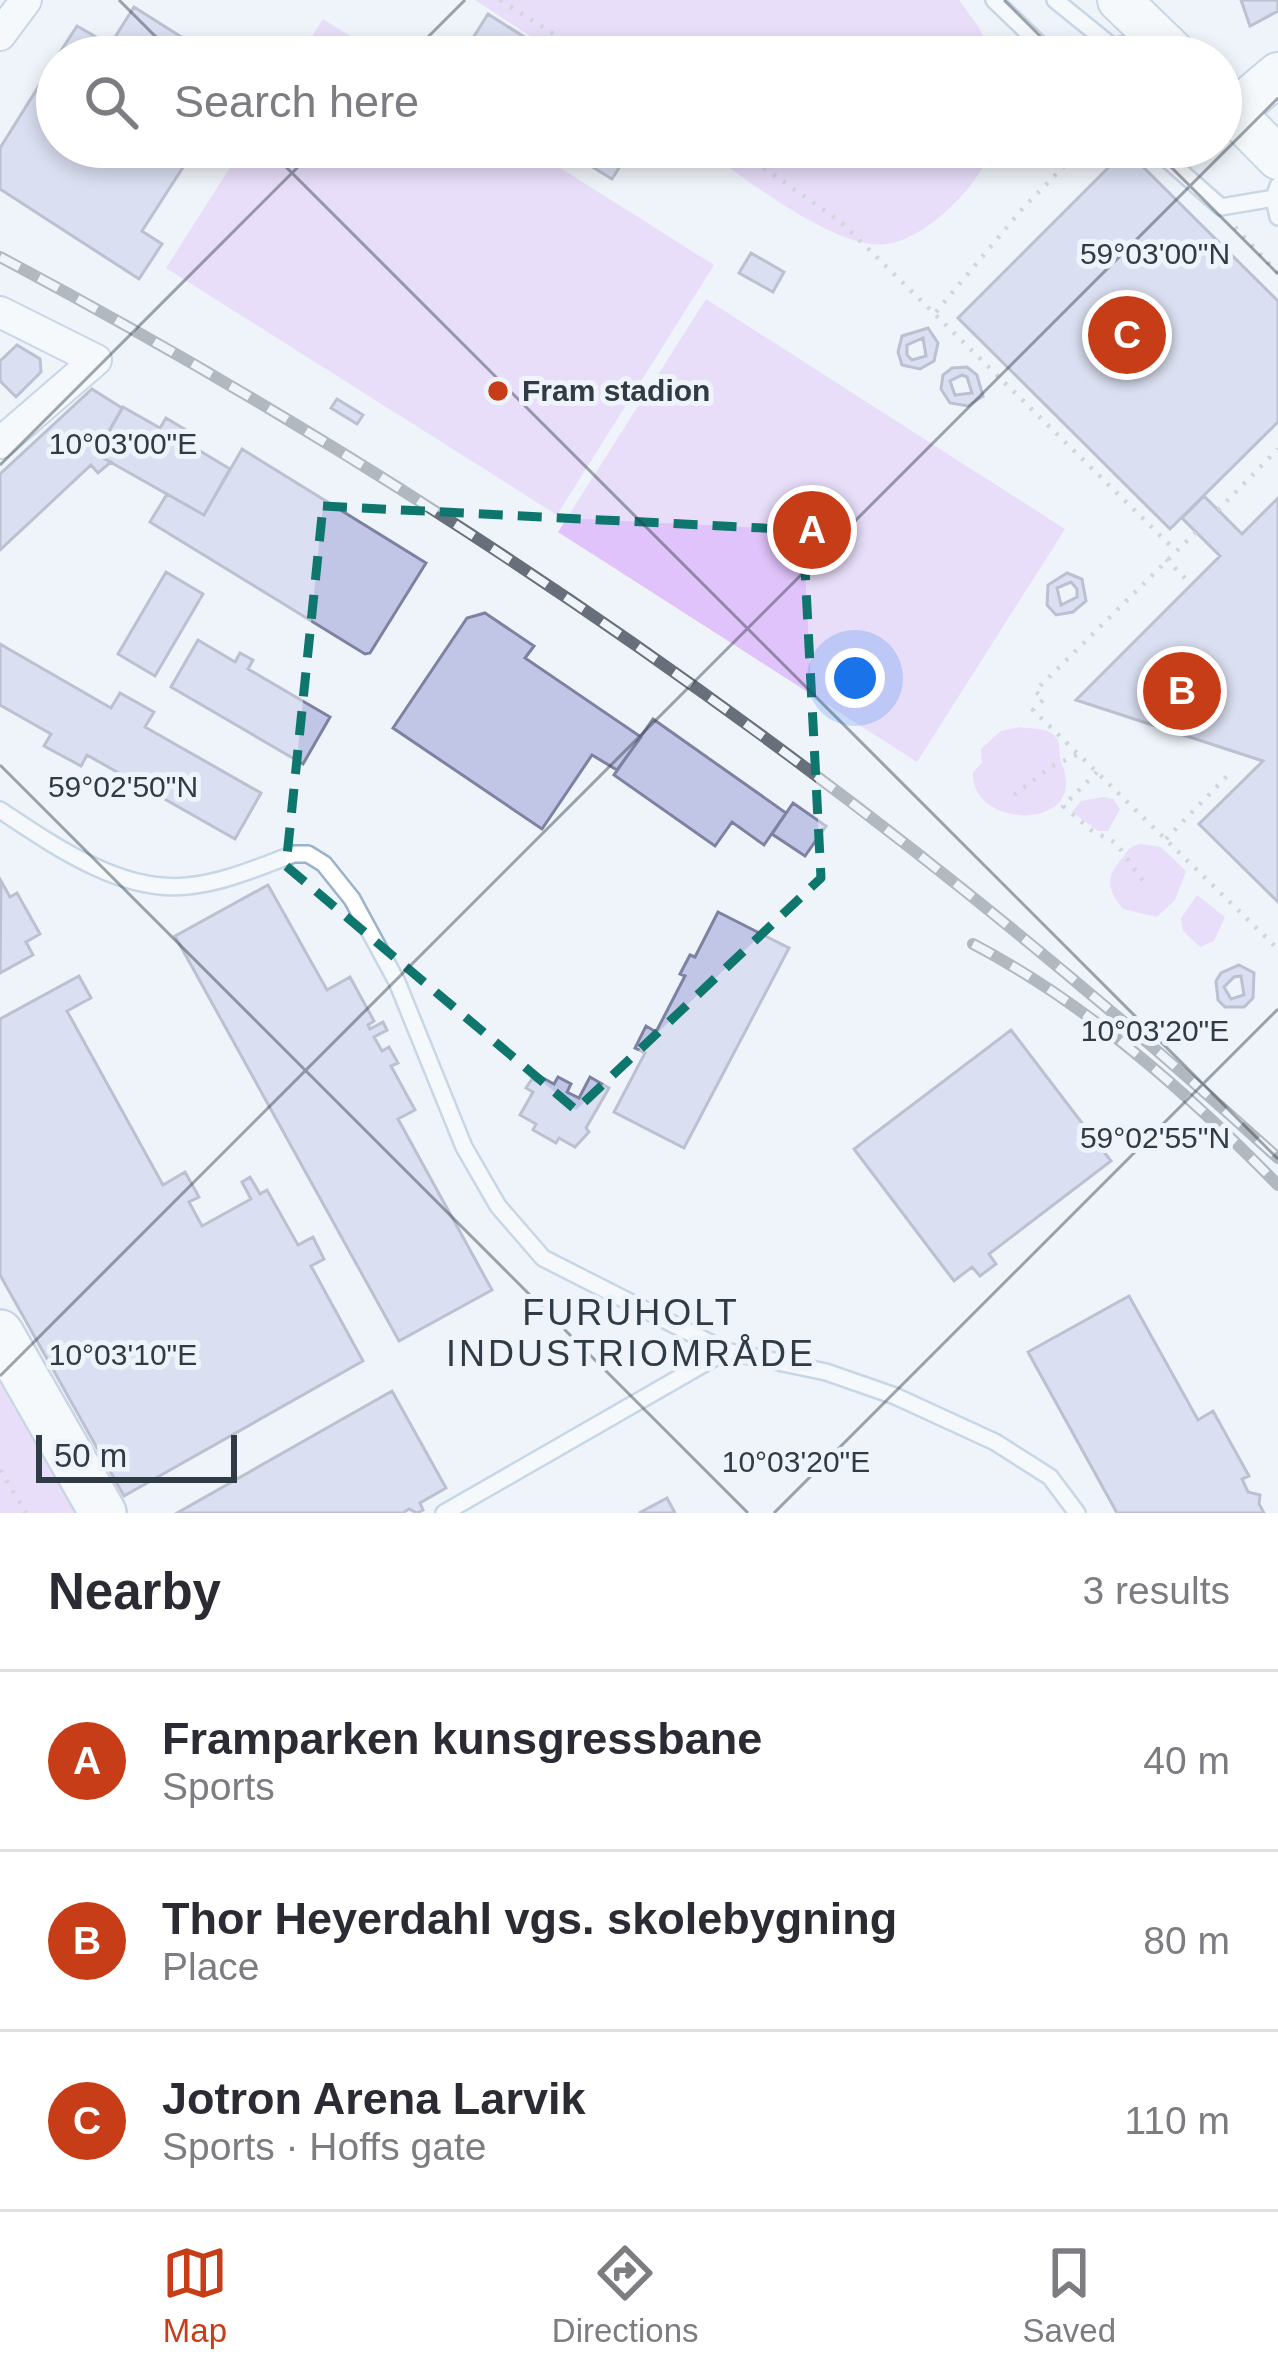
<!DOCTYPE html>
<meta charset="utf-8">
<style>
body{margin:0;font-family:Arial,sans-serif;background:#f7f7f7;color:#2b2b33}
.scale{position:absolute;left:36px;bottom:30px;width:201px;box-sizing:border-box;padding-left:12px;border:6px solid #313b46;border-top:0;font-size:33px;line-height:42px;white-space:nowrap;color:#313b46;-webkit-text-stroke:9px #eff4fa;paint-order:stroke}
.you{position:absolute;left:855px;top:678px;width:42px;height:42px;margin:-30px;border:9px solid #fff;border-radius:50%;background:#1a73e8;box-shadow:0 0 0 18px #1a73e833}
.badge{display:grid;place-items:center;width:78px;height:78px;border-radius:50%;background:#c63d17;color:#fff;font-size:39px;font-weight:700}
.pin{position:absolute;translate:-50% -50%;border:6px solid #fff;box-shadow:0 3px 12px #0006}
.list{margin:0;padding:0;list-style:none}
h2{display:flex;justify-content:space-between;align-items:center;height:156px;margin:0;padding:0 48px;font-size:51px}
h2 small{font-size:39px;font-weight:400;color:#7c7c81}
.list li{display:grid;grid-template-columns:78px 1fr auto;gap:36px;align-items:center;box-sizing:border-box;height:180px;padding:0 48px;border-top:3px solid #e1e1e2}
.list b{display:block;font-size:45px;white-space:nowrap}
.list p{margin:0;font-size:39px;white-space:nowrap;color:#7c7c81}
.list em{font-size:39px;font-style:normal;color:#7c7c81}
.icon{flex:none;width:66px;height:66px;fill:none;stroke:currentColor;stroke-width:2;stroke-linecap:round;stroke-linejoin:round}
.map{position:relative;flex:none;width:1278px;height:1513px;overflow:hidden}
.search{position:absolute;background:#fff;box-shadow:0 6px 18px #0003;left:36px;right:36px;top:36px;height:132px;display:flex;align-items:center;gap:30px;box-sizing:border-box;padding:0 42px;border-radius:66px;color:#7c7c81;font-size:45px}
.sheet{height:696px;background:#fff}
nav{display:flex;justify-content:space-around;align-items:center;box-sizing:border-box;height:168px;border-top:3px solid #e1e1e2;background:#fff;font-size:33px;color:#7c7c81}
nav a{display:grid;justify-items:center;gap:6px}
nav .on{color:#c63d17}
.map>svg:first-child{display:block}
</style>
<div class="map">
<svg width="1278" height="1513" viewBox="0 0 1278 1513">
<rect width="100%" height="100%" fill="#eff4fa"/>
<!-- green -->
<path fill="#e0c3fb" d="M 475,0 L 959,0 L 978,26 L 993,57 L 562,57 Z
M 323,19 L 384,57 L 299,57 Z
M 243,147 L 527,147 L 714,265 L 557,515 L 166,268 Z
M 700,147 L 992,147 C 982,174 965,195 943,214 C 928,227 907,241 887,244 C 837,252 741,175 700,147 Z
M 706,299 L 1065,529 L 917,762 L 558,532 Z
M 1019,727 C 1032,730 1054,725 1059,744 C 1060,750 1059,756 1061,762 C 1092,833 969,830 973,772 L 982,763 L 981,749 L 1001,731 Z
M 1104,797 L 1113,799 L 1120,809 L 1108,831 L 1098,831 L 1072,812 L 1081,801 Z
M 1141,844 L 1161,847 L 1186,871 L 1175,900 L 1157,917 L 1123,909 C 1109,892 1105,880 1118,863 C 1128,852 1126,847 1141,844 Z
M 1197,895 L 1225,917 L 1214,941 L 1200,947 L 1183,931 L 1181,918 Z
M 0,1384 L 75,1513 L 0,1513 Z"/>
<!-- building -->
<path fill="#c1c6e7" stroke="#7e82a1" stroke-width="3" fill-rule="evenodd" d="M 1241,0 L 1278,0 L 1278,11 L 1250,26 Z
M 134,7 L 213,57 L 57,57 L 77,26 L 110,45 Z
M 488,14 L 556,57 L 461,57 Z
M 57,57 L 57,147 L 196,147 L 142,231 L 162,244 L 139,279 L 0,189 L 0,148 Z
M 560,147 L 632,147 L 612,179 Z
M 1126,150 L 1278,301 L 1278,422 L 1170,529 L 958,318 Z
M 751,253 L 784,272 L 773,292 L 739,273 Z
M 928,328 L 938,343 L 934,361 L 920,369 L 902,365 L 898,352 L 902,336 ZM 923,338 L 926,356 L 912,360 L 907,355 L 907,345 Z
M 17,345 L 40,359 L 41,372 L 16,397 L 0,381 L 0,361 Z
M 967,367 L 977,375 L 983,396 L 968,406 L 950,403 L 941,389 L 943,375 L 952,368 ZM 962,375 L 967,377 L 972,393 L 955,395 L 950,381 Z
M 92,389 L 122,408 L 96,454 L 111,462 L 98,473 L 91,465 L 0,550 L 0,474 Z
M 337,399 L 363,415 L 357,424 L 331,408 Z
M 123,407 L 160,428 L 166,418 L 186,430 L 180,439 L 230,469 L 204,515 L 96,454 Z
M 242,449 L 426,563 L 370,653 L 365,654 L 150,522 L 167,494 L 204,515 Z
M 1204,496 L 1242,534 L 1278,498 L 1278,902 L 1199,824 L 1263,761 L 1076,700 L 1220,556 L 1182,518 Z
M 166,572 L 203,594 L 155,676 L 118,654 Z
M 1067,573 L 1082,579 L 1086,601 L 1073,612 L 1056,615 L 1047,605 L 1048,585 ZM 1071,582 L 1077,589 L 1077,597 L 1061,605 L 1057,588 Z
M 485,613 L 534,646 L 525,658 L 641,737 L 617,770 L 592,755 L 542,829 L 393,728 L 467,618 Z
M 198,640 L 235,662 L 240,653 L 253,660 L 248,669 L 330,717 L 303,764 L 171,687 Z
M 0,644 L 111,708 L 120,693 L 154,712 L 145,727 L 261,793 L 235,839 L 87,755 L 81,766 L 44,746 L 51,734 L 0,705 Z
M 653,719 L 786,813 L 764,845 L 732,822 L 715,846 L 614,775 Z
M 793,803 L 826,826 L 805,856 L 772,834 Z
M 1,881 L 10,897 L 17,893 L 40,934 L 26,942 L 33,955 L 0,973 Z
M 268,885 L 327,990 L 350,977 L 374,1021 L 368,1025 L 370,1029 L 383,1022 L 387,1030 L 374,1037 L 382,1051 L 389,1047 L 398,1063 L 391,1066 L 415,1110 L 398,1119 L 492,1290 L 399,1341 L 175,936 Z
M 718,912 L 789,948 L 684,1148 L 614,1112 L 645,1053 L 635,1048 L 646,1026 L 656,1032 L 685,976 L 680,974 L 690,955 L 695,957 Z
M 1239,965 L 1254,973 L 1253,998 L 1244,1007 L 1225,1007 L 1218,1000 L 1216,981 L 1221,973 ZM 1241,976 L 1244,995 L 1231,999 L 1224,987 L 1234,977 Z
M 79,976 L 91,998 L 67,1011 L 163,1185 L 185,1172 L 199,1197 L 189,1202 L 202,1226 L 251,1199 L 242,1182 L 250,1177 L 260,1194 L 267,1190 L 298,1245 L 313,1237 L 324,1259 L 311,1266 L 363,1361 L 124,1496 L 0,1275 L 0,1019 Z
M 1011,1030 L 1111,1161 L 989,1254 L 996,1264 L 980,1276 L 972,1267 L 954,1281 L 854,1149 Z
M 541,1077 L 554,1084 L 558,1077 L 571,1084 L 567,1092 L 579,1098 L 590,1077 L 609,1088 L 586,1128 L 589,1132 L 575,1147 L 559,1138 L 556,1143 L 533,1130 L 536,1124 L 520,1115 L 533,1092 L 526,1088 L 532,1079 L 538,1082 Z
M 1129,1296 L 1198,1420 L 1213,1411 L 1249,1476 L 1242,1479 L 1248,1492 L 1260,1495 L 1259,1504 L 1264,1513 L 1117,1513 L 1028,1352 Z
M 392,1391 L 446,1488 L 420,1503 L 423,1510 L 417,1513 L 409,1509 L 403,1513 L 177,1513 Z
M 667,1498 L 675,1513 L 639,1513 Z"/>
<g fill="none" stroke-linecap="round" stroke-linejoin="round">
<defs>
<path id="lane" d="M 994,0 L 1053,57
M 1055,0 L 1113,47 L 1129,43 L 1144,31
M 1153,147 L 1221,207 L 1274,198
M 1278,186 L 1274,198 L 1278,217
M 0,810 C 53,845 120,893 187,886 C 223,883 259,867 294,854 L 308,854 L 324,864 L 352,899 L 397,982 L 464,1147 L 498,1206 L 543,1258 L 726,1351 L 826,1372 L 895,1396 L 995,1442 L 1050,1477 L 1077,1513
M 444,1513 L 726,1351"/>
<path id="street" d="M 0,35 L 26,0
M 0,312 L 96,360 L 0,443"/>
<path id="secondary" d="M 1119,0 L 1178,57
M 1221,100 L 1278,158
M 1233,112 L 1278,74"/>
<path id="primary" d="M 0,1333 L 103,1513"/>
</defs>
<!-- lane casing -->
<use href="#lane" stroke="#9ab2cc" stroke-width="20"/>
<!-- street casing -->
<use href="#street" stroke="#9ab2cc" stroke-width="34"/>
<!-- secondary casing -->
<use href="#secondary" stroke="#9ab2cc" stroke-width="46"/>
<!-- primary casing -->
<use href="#primary" stroke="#9ab2cc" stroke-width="50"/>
<!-- path -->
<path stroke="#aab1b9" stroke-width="4.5" stroke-dasharray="3 9" stroke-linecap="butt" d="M 500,0 L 590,57
M 734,147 L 841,222 L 1175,550
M 1235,227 L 1278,273
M 936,312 L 1023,208 L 1083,147
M 1218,510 L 1278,449
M 1196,532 L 1035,691 L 1044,699 L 1033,710 L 1278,949
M 1166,559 L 1191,584
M 1097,772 L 1063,806 L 1091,830 L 1116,843 L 1143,881
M 1014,795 L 1052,766 L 1079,754
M 1166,839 L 1230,773
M 0,1470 L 26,1513"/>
<!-- lane -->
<use href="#lane" stroke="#fff" stroke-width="15"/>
<!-- street -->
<use href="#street" stroke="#fff" stroke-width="30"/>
<!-- secondary -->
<use href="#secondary" stroke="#fff" stroke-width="42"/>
<!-- primary -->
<use href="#primary" stroke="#fff" stroke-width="45"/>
<defs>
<path id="rail" d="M 0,257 C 462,502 891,806 1278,1158
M 973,944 C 1086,1003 1189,1094 1278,1185"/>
</defs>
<!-- rail casing -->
<use href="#rail" stroke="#67707a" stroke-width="12"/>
<!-- rail -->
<use href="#rail" stroke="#eff4fa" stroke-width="8" stroke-dasharray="22" stroke-linecap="butt"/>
</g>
<!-- marked area -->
<path d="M0 0H1278V1513H0ZM 323,506 L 803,530 L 821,878 L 576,1110 L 286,866 Z" fill="#eff4fa" fill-opacity=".55" fill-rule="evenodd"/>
<path fill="none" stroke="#0f766e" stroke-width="9" stroke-dasharray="24 15" stroke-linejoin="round" d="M 323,506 L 803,530 L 821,878 L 576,1110 L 286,866 Z"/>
<!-- ticks -->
<path fill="none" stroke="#313b46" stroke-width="3" stroke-opacity="0.45" d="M 119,0 L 176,57M 1004,0 L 1061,57M 408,57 L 465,0M 266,147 L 1278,1159M 1151,147 L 1278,274M 0,465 L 318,147M 0,765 L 748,1513M 0,1376 L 1278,98M 774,1513 L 1278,1009"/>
<!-- markers -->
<circle fill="#c63d17" stroke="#eff4fa" stroke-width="4.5" cx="498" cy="391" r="12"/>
<g text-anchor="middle" stroke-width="10" stroke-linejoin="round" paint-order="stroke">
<!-- poi labels -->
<g font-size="30" font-weight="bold" fill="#313b46" stroke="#eff4fa" text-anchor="start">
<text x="522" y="401">Fram stadion</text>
</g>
<!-- quarter labels -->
<g font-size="36" letter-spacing="3" fill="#313b46" stroke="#eff4fa">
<text x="631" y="1325">FURUHOLT<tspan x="631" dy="41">INDUSTRIOMRÅDE</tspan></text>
</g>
</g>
<g font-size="30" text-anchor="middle" fill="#313b46" stroke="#eff4fa" stroke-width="10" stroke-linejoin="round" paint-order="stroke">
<text x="1155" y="264">59°03'00"N</text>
<text x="123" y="454">10°03'00"E</text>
<text x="123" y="797">59°02'50"N</text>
<text x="1155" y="1041">10°03'20"E</text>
<text x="1155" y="1148">59°02'55"N</text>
<text x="123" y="1365">10°03'10"E</text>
<text x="796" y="1472">10°03'20"E</text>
</g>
</svg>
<div class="scale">50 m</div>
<div class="you"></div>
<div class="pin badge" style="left:812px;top:530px">A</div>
<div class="pin badge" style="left:1182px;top:691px">B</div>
<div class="pin badge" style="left:1127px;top:335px">C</div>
<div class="search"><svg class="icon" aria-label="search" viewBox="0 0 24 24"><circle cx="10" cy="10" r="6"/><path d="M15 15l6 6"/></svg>Search here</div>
</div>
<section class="sheet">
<h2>Nearby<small>3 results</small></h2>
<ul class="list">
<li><span class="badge">A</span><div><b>Framparken kunsgressbane</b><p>Sports</p></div><em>40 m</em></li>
<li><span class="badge">B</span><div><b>Thor Heyerdahl vgs. skolebygning</b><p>Place</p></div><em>80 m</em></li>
<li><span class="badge">C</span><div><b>Jotron Arena Larvik</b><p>Sports · Hoffs gate</p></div><em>110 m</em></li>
</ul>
</section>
<nav>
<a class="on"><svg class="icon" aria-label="map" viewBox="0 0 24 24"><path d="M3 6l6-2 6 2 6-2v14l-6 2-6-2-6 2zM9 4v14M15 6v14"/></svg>Map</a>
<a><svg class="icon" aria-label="directions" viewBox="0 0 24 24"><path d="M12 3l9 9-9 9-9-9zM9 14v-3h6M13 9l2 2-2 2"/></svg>Directions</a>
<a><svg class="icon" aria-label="saved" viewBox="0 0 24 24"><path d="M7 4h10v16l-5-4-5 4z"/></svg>Saved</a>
</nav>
